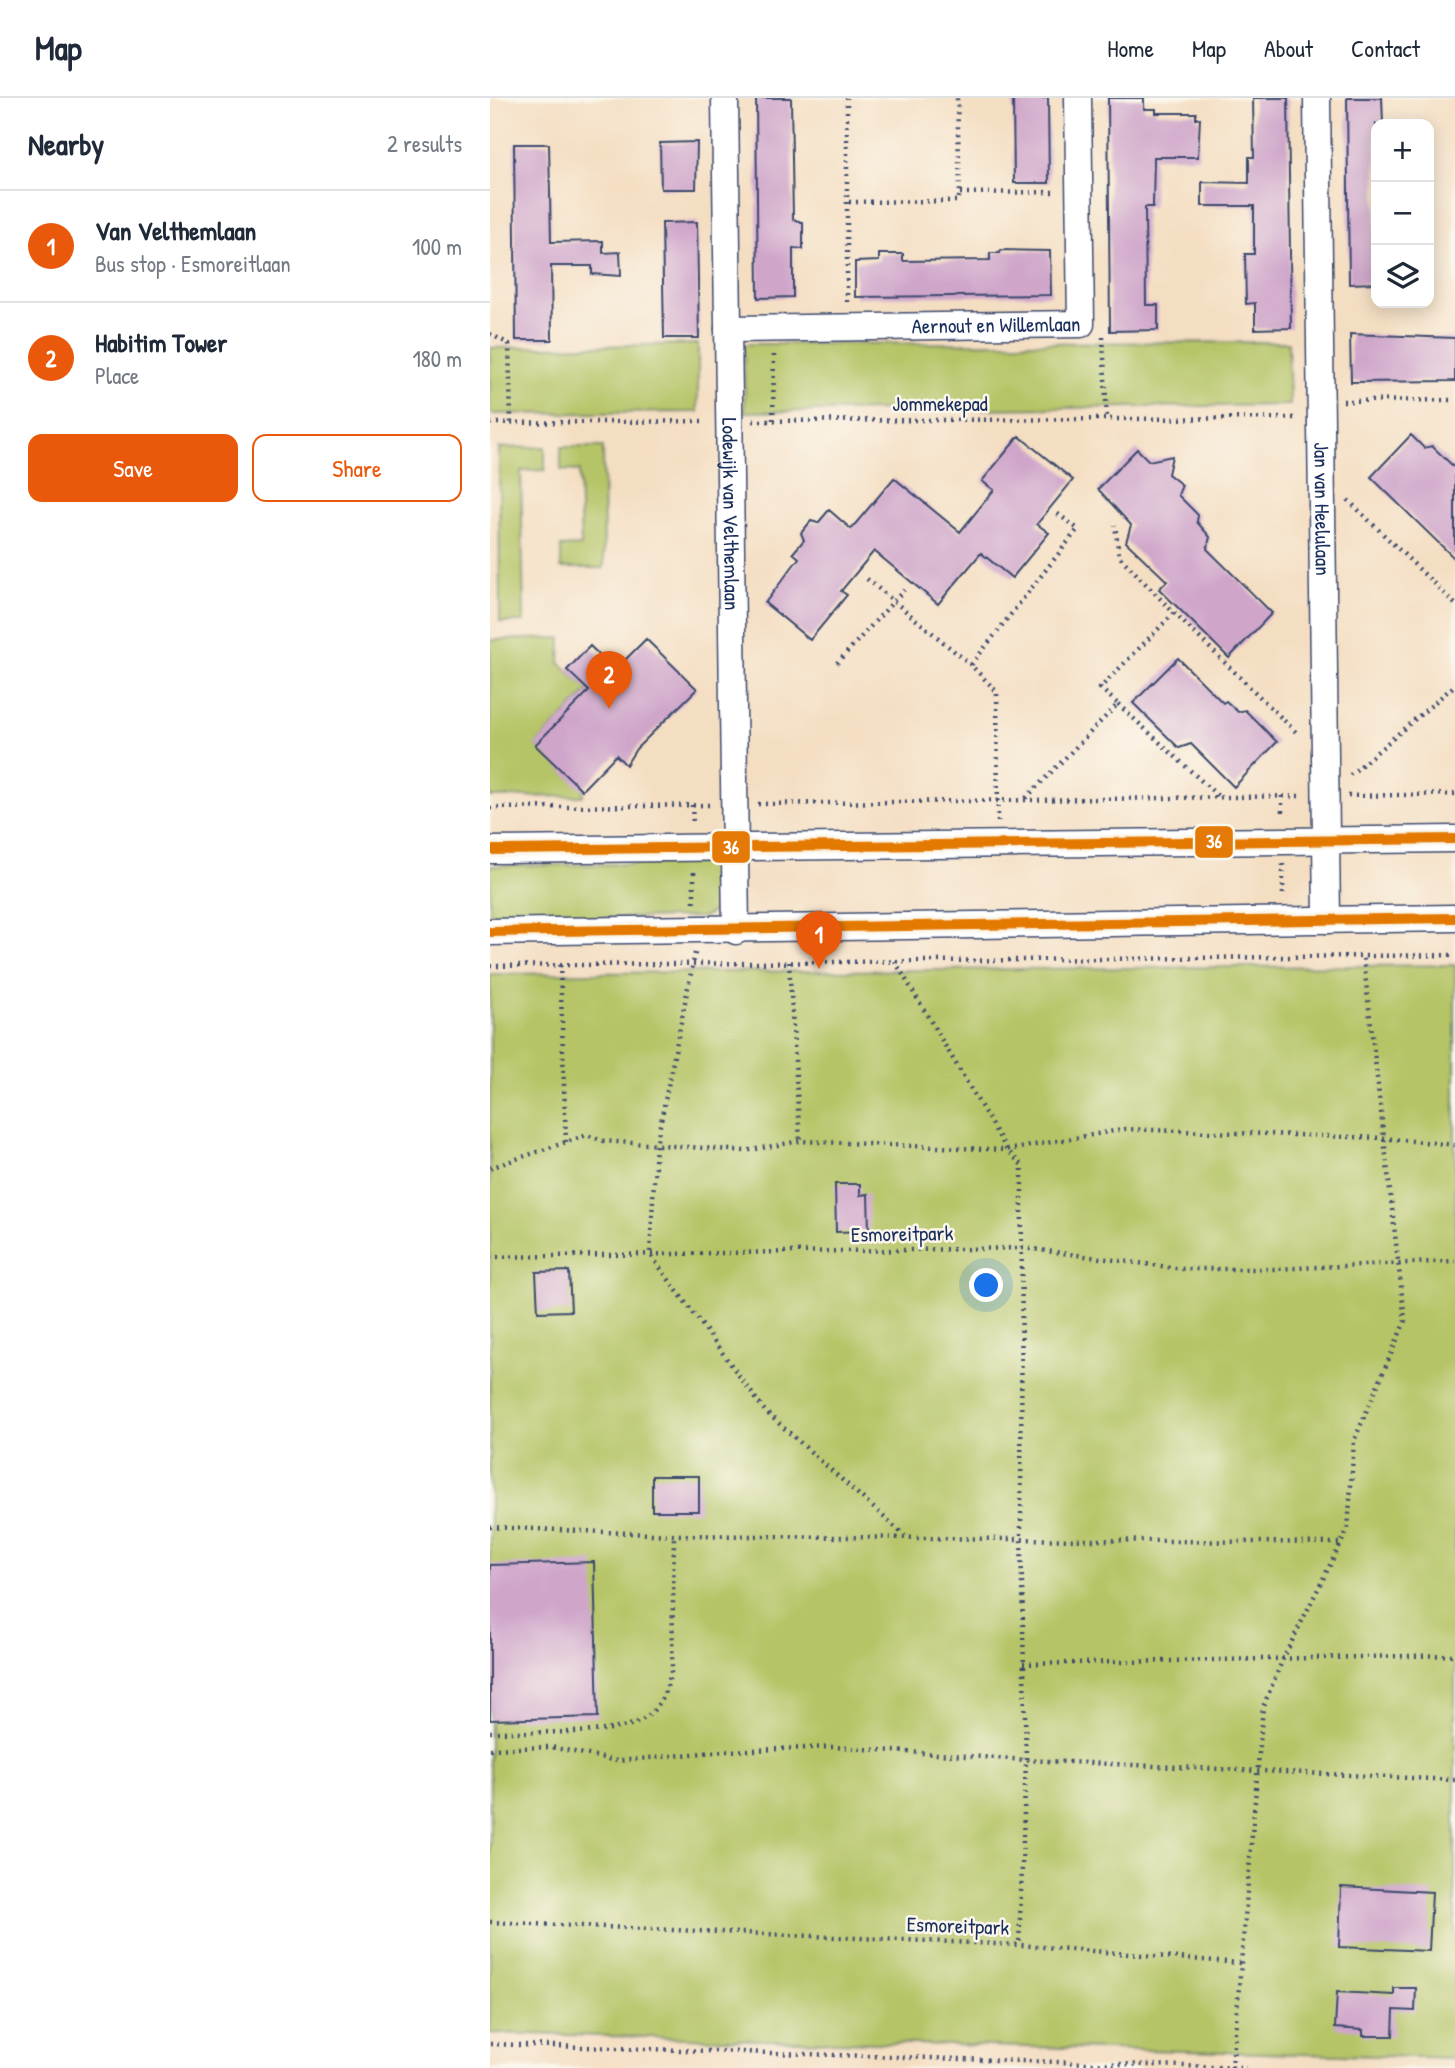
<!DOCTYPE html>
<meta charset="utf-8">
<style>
body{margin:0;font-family:"Patrick Hand",sans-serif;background:#f2f2f3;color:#1f2937}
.controls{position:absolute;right:21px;top:21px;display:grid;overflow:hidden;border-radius:14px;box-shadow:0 4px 18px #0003}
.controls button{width:63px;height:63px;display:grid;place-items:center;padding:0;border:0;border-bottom:2px solid #e0e1e3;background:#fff;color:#1f2937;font:35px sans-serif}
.you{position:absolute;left:497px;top:1188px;width:24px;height:24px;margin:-18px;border:5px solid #fff;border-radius:50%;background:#1a73e8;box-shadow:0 0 0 10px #1a73e833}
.badge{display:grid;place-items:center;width:46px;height:46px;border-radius:50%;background:#ea580c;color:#fff;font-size:23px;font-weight:700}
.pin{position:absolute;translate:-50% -58px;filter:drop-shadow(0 2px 4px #0008)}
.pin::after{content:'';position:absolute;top:37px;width:24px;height:21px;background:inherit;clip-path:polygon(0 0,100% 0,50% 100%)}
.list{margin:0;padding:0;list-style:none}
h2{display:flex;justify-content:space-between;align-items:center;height:91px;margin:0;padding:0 28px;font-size:30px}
h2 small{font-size:23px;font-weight:400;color:#747a83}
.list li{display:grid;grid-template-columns:46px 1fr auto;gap:21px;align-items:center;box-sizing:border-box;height:112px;padding:0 28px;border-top:2px solid #e0e1e3}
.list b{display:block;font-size:26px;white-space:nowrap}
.list p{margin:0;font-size:23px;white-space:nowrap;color:#747a83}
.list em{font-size:23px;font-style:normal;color:#747a83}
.actions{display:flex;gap:14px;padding:21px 28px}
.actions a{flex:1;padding:16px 0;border:2px solid #ea580c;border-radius:14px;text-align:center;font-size:24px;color:#ea580c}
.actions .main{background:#ea580c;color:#fff}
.icon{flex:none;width:38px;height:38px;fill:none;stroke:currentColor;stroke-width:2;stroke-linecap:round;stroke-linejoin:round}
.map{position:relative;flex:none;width:965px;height:1970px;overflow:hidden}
header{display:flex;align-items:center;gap:42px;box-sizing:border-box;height:98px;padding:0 35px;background:#fff;border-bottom:2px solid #e0e1e3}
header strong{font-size:33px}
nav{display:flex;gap:38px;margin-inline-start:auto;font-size:24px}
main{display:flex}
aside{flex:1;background:#fff}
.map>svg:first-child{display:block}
</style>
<header>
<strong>Map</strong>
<nav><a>Home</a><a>Map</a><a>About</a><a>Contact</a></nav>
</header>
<main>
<aside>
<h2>Nearby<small>2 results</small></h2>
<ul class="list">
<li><span class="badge">1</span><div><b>Van Velthemlaan</b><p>Bus stop · Esmoreitlaan</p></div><em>100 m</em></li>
<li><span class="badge">2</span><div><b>Habitim Tower</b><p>Place</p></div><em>180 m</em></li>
</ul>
<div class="actions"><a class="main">Save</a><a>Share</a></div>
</aside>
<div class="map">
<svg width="965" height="1970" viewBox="0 0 965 1970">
<rect width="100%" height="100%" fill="#fbf7ec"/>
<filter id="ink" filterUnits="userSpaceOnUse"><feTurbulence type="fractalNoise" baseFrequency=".0143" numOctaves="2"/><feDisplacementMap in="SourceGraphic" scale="14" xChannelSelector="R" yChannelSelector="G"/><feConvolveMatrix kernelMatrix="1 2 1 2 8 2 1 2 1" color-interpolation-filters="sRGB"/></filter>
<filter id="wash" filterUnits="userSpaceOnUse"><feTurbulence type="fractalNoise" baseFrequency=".00686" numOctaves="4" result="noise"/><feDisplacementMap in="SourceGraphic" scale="28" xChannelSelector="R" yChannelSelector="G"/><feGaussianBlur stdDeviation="1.57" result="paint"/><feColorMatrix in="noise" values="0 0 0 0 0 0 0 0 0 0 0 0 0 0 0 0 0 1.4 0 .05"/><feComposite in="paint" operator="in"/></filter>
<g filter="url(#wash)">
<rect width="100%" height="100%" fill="#f4dec2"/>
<!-- green -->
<path fill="#b5c466" stroke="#687a62" stroke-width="2" d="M 798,244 L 800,307 L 255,314 L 254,246 Z
M 208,246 L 208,314 L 0,316 L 0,250 Z
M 55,349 L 55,372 L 31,373 L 34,524 L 10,524 L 9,350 Z
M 71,349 L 113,349 L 114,470 L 71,470 L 71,449 L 91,448 L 89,373 L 71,372 Z
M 71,540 L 70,565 L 99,592 L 46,647 L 93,691 L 93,698 L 0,699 L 0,542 Z
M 212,765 L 225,771 L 228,779 L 227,811 L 214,819 L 0,821 L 0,768 Z
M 965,867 L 965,1960 L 0,1935 L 0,876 Z"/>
<g id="blocks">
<!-- building -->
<path fill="#cfa6ca" d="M 266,0 L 301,0 L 303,121 L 313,125 L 313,151 L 303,150 L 303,199 L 268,200 Z
M 523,0 L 558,0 L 559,85 L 524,85 Z
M 618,0 L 654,0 L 654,11 L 666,11 L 666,15 L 706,15 L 706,21 L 710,20 L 708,59 L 664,59 L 663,109 L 655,109 L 656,207 L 668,207 L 668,232 L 620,233 Z
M 763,0 L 798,0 L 801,230 L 765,231 L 765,205 L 756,206 L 755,156 L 764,156 L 764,108 L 712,108 L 712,84 L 759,85 L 759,59 L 764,59 Z
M 857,0 L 892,0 L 893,26 L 886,26 L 886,185 L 859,186 Z
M 207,44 L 206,91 L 171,91 L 170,45 Z
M 24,46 L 59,46 L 61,144 L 113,143 L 113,155 L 130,154 L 131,178 L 102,176 L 102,168 L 61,168 L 62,242 L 26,242 Z
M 207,124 L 209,240 L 174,240 L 172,125 Z
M 511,152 L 560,153 L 561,197 L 365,199 L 365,164 L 389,163 L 389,156 L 413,156 L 413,163 L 500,162 L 500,155 L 510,155 Z
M 860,236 L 965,240 L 965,283 L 861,284 Z
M 921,337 L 934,350 L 942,348 L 965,370 L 965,461 L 881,379 Z
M 529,338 L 583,382 L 547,426 L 559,435 L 522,480 L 491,455 L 448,506 L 384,453 L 351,493 L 357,497 L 320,542 L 275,505 L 309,460 L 303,455 L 314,442 L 311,435 L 321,423 L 328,425 L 339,412 L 361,431 L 404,380 L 470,434 L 504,392 L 492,383 Z
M 647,351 L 659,363 L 682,358 L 678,376 L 692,387 L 688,397 L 708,417 L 707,424 L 720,439 L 717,451 L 782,515 L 739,560 L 669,491 L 677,483 L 636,444 L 641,427 L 608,391 Z
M 156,541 L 207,591 L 146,651 L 136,667 L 126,657 L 92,692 L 45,647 L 99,593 L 77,572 L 100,548 L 125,572 Z
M 688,560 L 733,605 L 736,603 L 748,614 L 755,612 L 787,644 L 744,689 L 701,646 L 689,650 L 643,605 Z
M 345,1086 L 370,1086 L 370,1097 L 378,1096 L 379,1133 L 346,1134 Z
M 79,1173 L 81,1213 L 48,1214 L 46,1174 Z
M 162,1378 L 209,1378 L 209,1413 L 162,1413 Z
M 104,1464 L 108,1619 L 0,1622 L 0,1467 Z
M 851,1789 L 942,1794 L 939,1853 L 849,1849 Z
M 904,1890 L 926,1890 L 925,1913 L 904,1912 L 903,1938 L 873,1938 L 873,1932 L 845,1930 L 847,1894 L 904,1897 Z"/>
</g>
</g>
<g filter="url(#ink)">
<use href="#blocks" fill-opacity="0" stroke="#3c496d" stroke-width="2"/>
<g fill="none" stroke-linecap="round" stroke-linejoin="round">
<defs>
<g id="street">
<path id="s1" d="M 235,0 L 246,833"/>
<path id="s2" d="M 827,0 L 837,822"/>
<path id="s3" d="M 238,231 L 591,226 L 588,0"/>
<path d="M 0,752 L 965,741"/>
<path d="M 0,834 L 965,820"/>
</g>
</defs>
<!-- street casing -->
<use href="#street" stroke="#3c496d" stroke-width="29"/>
<!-- path -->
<path stroke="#3c496d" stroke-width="4.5" stroke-dasharray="2 5" stroke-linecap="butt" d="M 470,95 L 564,94
M 359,104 L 468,103 L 470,95 L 467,0
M 357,204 L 357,0
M 0,236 L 19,246 L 21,325
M 613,239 L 617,321
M 853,303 L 965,302
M 283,322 L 284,253
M 263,323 L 808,320
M 0,325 L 216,323
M 858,402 L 965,506
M 377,481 L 481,567
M 684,515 L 809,637
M 347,565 L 414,492
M 628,606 L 729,699
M 860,677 L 965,587
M 792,698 L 792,718
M 858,698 L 965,696
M 536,700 L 628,606 L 610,590 L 684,515 L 629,458 L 625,427
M 268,706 L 812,698
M 202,707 L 203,727
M 0,710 L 221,707
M 508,724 L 507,594 L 481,567 L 588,431 L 564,413
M 793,766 L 793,799
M 204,774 L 204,807
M 205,855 L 166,1047 L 160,1156 L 275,1313 L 415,1438
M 405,863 L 517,1052 L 532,1067 L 531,1440 L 536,1662 L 529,1847
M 299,864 L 310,1043
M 70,867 L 76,1045
M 0,868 L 965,857
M 0,1070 L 97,1037 L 114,1043 L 255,1053 L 310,1043 L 517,1052 L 635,1031 L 892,1040 L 965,1047
M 0,1159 L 534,1150 L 693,1171 L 784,1171 L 965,1163
M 0,1429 L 184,1437 L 851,1445
M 533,1566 L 965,1557
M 0,1634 C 37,1633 119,1639 150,1623 C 170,1612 178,1590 182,1569 L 184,1437
M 0,1651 L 61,1649 L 127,1663 L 235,1653 L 344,1649 L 536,1662 L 965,1682
M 0,1824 L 529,1847 L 750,1865
M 0,1946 L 756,1970
M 742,1970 L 773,1609 L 793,1561 L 858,1431 L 864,1343 L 915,1223 L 873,858"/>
<!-- street -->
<use href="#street" stroke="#fff" stroke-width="26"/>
<defs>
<path id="bus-1" d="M 0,752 L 965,741
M 0,834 L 965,820"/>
</defs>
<!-- bus-1 casing -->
<use href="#bus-1" stroke="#fbf7ec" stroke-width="16"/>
<!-- bus-1 -->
<use href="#bus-1" stroke="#e47905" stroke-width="10"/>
</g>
</g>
<g text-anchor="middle" stroke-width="5" stroke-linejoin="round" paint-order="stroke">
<!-- street labels -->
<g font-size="21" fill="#1b2f5e" stroke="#fbf7ec">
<text dy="7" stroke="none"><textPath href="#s3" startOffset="268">Aernout en Willemlaan</textPath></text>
<text x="450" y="313">Jommekepad</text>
<text dy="7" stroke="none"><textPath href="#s2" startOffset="411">Jan van Heelulaan</textPath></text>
<text dy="7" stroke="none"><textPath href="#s1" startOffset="416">Lodewijk van Velthemlaan</textPath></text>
<text transform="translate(412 1136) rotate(-1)" y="7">Esmoreitpark</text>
<text transform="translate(468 1828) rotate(2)" y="7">Esmoreitpark</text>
</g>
</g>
<g stroke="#fbf7ec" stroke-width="2.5">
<rect x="704" y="727" width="40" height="34" rx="7" fill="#e47905"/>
<rect x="221" y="732" width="40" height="34" rx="7" fill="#e47905"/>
</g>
<g font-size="19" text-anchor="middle" font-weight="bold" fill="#fff">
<text x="724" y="750">36</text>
<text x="241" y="756">36</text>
</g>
</svg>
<div class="controls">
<button>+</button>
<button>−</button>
<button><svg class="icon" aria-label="layers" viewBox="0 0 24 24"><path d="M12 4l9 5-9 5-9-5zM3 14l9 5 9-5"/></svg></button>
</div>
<div class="you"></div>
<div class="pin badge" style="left:329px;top:871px">1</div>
<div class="pin badge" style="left:119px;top:611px">2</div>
</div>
</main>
